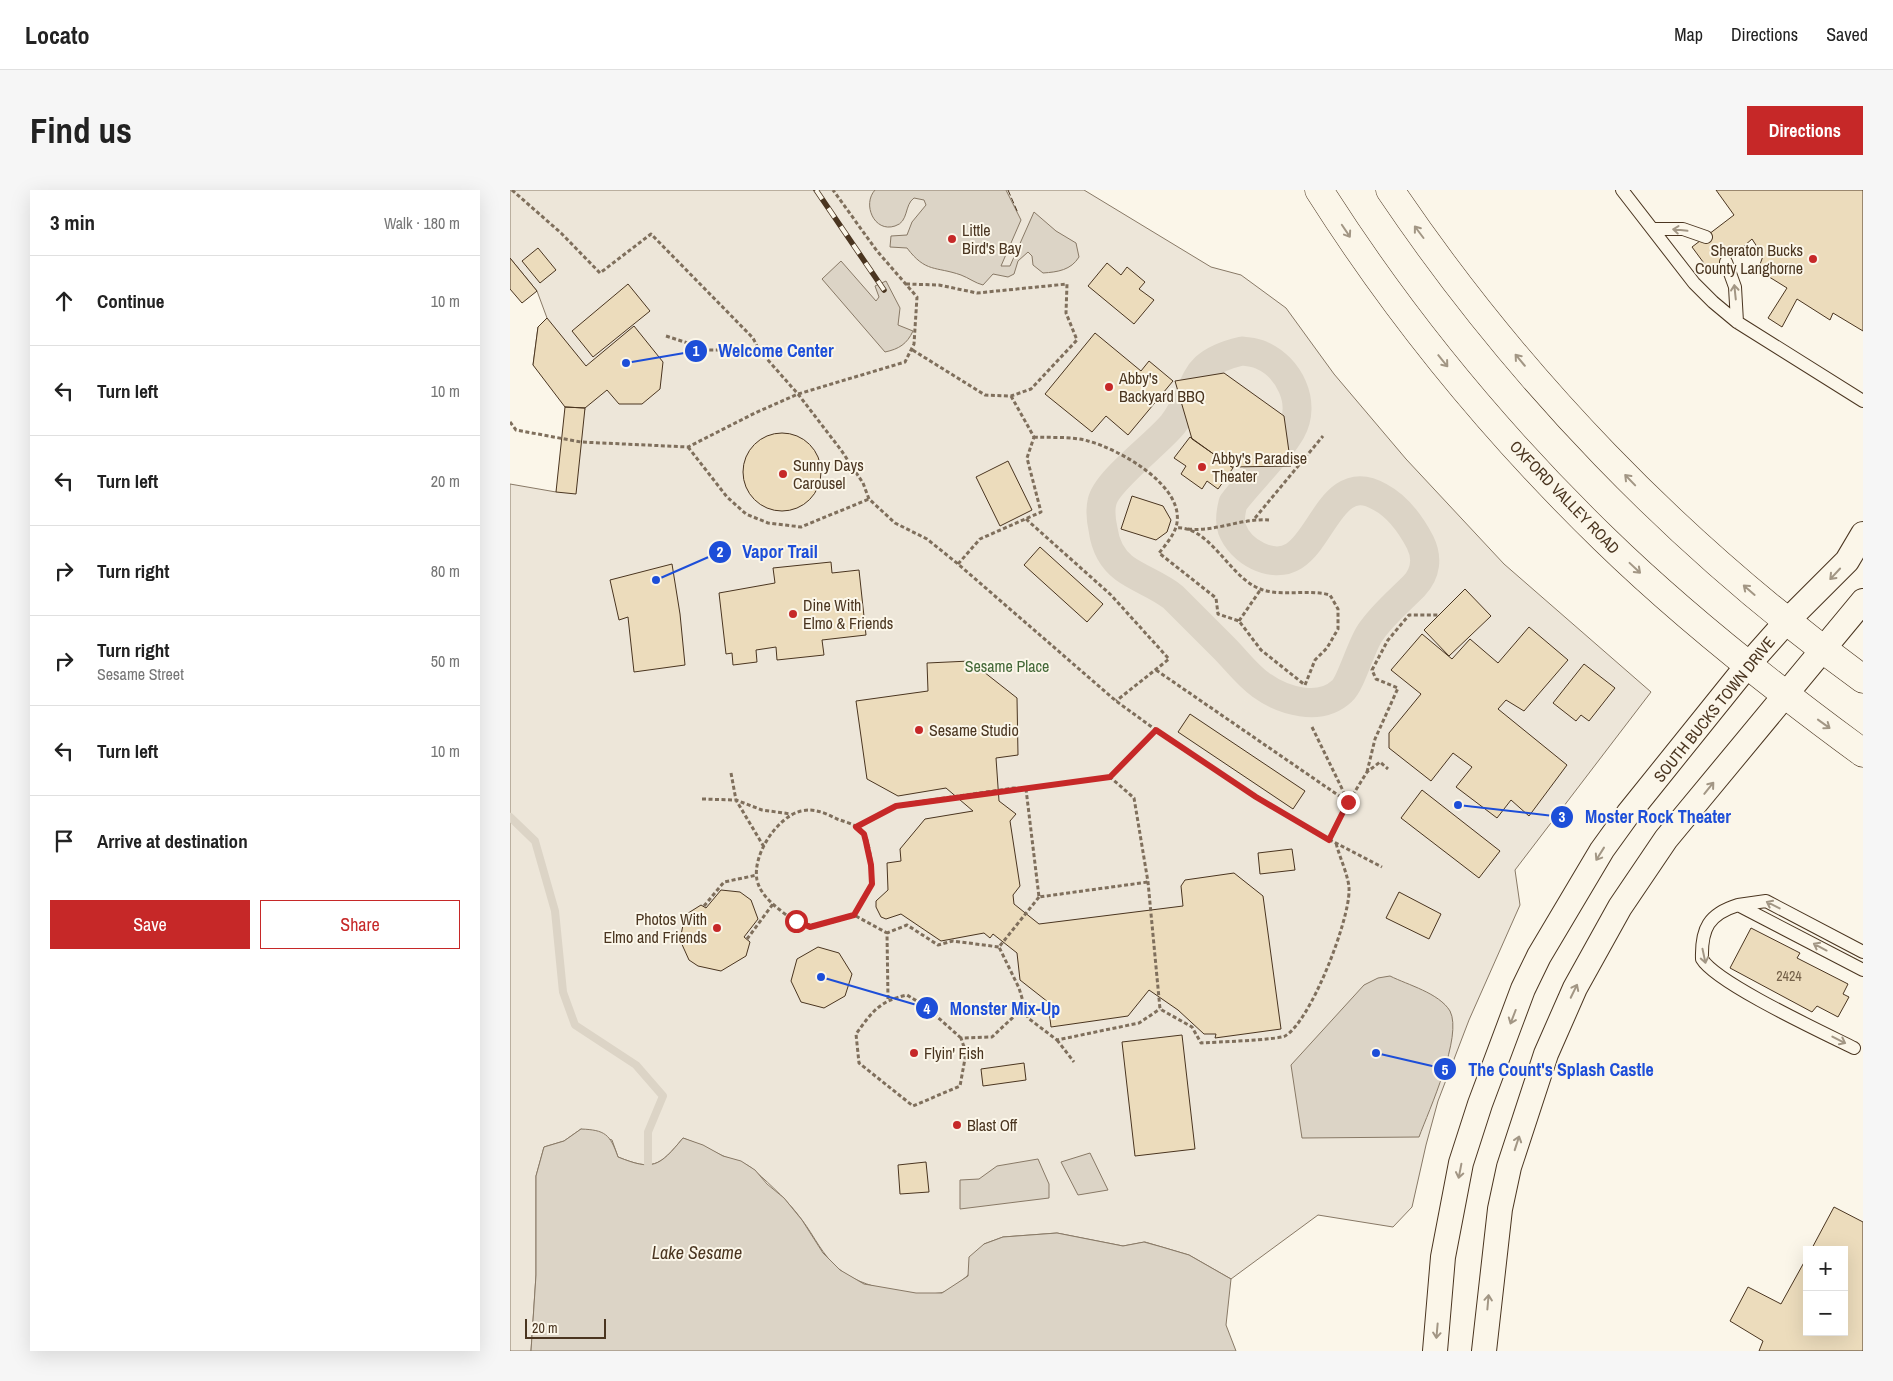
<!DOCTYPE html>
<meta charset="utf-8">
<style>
body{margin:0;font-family:"Archivo Narrow",sans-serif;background:#f6f6f6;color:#222}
.controls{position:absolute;right:15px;bottom:15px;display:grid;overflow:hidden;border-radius:0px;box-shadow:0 5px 20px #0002}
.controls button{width:45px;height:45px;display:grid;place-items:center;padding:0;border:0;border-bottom:1px solid #e0e0e0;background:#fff;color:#222;font:25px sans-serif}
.scale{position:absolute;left:15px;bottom:12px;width:81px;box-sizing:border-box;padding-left:5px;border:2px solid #4a3520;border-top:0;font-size:14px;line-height:18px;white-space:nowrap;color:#4a3520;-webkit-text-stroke:4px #fbf6e9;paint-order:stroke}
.stop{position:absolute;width:15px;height:15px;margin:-11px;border:4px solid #c62828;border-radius:50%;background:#fff}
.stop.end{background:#c62828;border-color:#fff;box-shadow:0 1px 5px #0008}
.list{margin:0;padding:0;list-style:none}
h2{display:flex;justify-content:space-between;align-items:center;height:65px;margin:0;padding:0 20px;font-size:21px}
h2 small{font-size:16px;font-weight:400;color:#767676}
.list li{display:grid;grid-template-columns:32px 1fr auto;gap:15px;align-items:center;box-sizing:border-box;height:90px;padding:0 20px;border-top:1px solid #e0e0e0}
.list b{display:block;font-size:19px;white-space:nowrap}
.list p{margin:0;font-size:16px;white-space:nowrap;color:#767676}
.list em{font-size:16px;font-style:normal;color:#767676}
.actions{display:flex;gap:10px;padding:15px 20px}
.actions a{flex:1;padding:11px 0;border:1px solid #c62828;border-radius:0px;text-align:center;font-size:18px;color:#c62828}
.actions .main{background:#c62828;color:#fff}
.icon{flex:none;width:28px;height:28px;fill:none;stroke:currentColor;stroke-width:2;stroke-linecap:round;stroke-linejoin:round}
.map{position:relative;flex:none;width:1353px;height:1161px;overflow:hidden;border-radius:0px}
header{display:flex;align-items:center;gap:30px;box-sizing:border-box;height:70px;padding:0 25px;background:#fff;border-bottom:1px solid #e0e0e0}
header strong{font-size:24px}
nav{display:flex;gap:28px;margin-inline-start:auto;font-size:18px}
.intro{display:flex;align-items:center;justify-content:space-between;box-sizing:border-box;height:120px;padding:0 30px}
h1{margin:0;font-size:35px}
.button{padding:12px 22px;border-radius:0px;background:#c62828;color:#fff;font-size:18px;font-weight:700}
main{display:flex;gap:30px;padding:0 30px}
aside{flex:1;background:#fff;border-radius:0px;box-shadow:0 5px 20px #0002}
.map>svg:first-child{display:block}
</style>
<header>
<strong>Locato</strong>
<nav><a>Map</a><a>Directions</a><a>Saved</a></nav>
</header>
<div class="intro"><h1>Find us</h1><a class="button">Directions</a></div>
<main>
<aside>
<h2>3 min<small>Walk · 180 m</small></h2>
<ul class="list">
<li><svg class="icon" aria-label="ahead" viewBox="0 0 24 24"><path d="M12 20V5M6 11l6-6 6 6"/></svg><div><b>Continue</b></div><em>10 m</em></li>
<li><svg class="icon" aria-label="left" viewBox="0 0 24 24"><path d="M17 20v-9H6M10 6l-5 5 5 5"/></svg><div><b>Turn left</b></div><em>10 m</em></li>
<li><svg class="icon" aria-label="left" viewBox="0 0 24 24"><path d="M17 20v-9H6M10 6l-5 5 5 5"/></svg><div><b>Turn left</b></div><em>20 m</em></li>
<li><svg class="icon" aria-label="right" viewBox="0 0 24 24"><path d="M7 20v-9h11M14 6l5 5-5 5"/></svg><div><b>Turn right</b></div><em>80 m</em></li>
<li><svg class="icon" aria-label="right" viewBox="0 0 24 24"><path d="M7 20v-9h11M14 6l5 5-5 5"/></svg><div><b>Turn right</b><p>Sesame Street</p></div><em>50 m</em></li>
<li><svg class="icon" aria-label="left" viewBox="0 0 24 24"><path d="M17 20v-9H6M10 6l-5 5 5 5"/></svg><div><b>Turn left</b></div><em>10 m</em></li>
<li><svg class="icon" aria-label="arrive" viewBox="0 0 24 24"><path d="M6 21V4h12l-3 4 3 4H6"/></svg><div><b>Arrive at destination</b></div></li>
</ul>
<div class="actions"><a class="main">Save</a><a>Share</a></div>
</aside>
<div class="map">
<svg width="1353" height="1161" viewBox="0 0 1353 1161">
<rect width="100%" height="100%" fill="#fbf6e9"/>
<!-- green -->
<path fill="#ede6d9" stroke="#887966" d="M 0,0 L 574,0 L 701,77 L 731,85 L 776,118 L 824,184 L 896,269 L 994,374 L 1141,502 L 1005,680 L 1010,715 L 959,830 L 928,911 L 916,955 L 902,1017 L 883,1037 L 808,1025 L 721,1089 L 679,1065 L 635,1052 L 613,1056 L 547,1043 L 493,1047 L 474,1054 C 469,1064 464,1080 456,1087 C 450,1092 438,1102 430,1103 C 401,1107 351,1098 329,1079 C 312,1065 305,1047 292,1030 C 279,1012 262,996 245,981 C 235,971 223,971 211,965 C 198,959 187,953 173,948 C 149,977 143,981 108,967 L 102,950 L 71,939 L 54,951 L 34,957 L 26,986 L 26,1085 L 21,1161 L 0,1161 L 0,294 L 46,302 L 75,219 L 23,175 L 28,137 L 37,128 L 27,101 L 0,68 Z"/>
<!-- water -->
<path fill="#dcd4c6" stroke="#887966" d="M 365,0 L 496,0 L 511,30 L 491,76 L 500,76 L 524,22 L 546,41 L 566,53 L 569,67 C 561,80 548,82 533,83 L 523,75 L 522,66 L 518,62 L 508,71 L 504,84 L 498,87 L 483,84 L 473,95 C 465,93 459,88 451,85 C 425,76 416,83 397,58 L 380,57 L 381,46 L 397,45 L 402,32 L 416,15 L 414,10 L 404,8 C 394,15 399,32 385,36 C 364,43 352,14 365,0 Z
M 331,71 L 366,111 L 369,107 L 365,96 L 376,91 L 390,118 L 388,135 L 403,141 C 397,154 389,159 375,162 L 312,89 Z
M 880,786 C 898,795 929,803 940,821 C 953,846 919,920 909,947 L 792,948 L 781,875 L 854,795 L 868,788 Z
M 71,939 C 95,940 100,944 108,967 C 143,981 149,977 173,948 L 193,955 L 213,966 L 231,971 L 245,980 L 257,994 L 274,1008 L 292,1030 L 313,1063 L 330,1080 L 354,1094 L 406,1103 L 432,1103 L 458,1086 L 459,1067 L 474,1054 L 493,1047 L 547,1043 L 613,1056 L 634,1052 L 652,1057 L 679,1065 L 721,1089 L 716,1135 L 726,1161 L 21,1161 L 26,1085 L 26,986 L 34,957 L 54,951 Z
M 580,963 L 598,1000 L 568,1005 L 551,972 Z
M 528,969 L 539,994 L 539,1008 L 450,1019 L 450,990 L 469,989 L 487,976 Z"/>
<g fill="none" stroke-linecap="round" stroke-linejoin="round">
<!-- stream -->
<path stroke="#dcd4c6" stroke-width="8" d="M 0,627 L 25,651 L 45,721 L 53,802 L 65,835 L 126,875 L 153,906 L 138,942 L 138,974"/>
<!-- canal -->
<path stroke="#dcd4c6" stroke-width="29" d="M 732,161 C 738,162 745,162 751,165 C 779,177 797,213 781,241 C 766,267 741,289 723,313 C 721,321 719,331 722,339 C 730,361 762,380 784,366 C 813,348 824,280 870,307 C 887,316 901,335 910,352 C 918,368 916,383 904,396 C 889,411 871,426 860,443 C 851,456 841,493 832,501 C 810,522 773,511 751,495 C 737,485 726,470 714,458 C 697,441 680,424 663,407 C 648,395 629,389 614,378 C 601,368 595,354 593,339 C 591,330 590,321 592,312 C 596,291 647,254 663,234 C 691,197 676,174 732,161 Z"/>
</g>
<!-- building -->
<path fill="#ecdcbc" stroke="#4a3520" d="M 1206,0 L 1353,0 L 1353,141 L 1323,123 L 1320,130 L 1287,109 L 1272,137 L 1258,128 L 1277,98 L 1248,80 L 1253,66 L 1242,49 L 1202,84 L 1182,57 L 1224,25 Z
M 28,58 L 46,80 L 30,93 L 12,71 Z
M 0,68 L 27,101 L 12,113 L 0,99 Z
M 597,73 L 611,85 L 617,77 L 635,92 L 629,99 L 644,110 L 624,134 L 578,96 Z
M 118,94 L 140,121 L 83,167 L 62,141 Z
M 37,128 L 76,176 L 124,136 L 153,172 L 150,199 L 132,214 L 109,214 L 97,200 L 75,218 L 55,217 L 23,175 L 28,137 Z
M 585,143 L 631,181 L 639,171 L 663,191 L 618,245 L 596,226 L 582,242 L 535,204 Z
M 714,183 L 774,226 L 781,276 L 722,277 L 682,249 L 665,191 Z
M 55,217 L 75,218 L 66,304 L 46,302 Z
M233 282a39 39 0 1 1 78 0a39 39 0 1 1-78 0Z
M 680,247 L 723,278 L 708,299 L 697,291 L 692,299 L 671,284 L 676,276 L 664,268 Z
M 498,271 L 522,320 L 490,336 L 466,287 Z
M 622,306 L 653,316 L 661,330 L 657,342 L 646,350 L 611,339 Z
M 530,357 L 593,414 L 577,432 L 514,375 Z
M 321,372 L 322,383 L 349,380 L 356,445 L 312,450 L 314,465 L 267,470 L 266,457 L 246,460 L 247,472 L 223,475 L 222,463 L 216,464 L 209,403 L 265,393 L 263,378 Z
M 162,374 L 170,424 L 175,475 L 124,482 L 118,427 L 109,430 L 100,390 Z
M 955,399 L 981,426 L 939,466 L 914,440 Z
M 1019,437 L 1058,470 L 1014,521 L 996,510 L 988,519 L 1057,575 L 1019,626 L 1001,610 L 987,628 L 946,597 L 962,577 L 943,563 L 921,591 L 879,558 L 879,543 L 911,504 L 881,480 L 912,444 L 942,469 L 960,449 L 988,473 Z
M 460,471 L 507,508 L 508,565 L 486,568 L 489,611 L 506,624 L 500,631 L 510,696 L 503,705 L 504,714 L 529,734 L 673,716 L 671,696 L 675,690 L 724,683 L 753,706 L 771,839 L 705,848 L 706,844 L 694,844 L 668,820 L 639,800 L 618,826 L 541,837 L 538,812 L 510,790 L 507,763 L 483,744 L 480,748 L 474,743 L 431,751 L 391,724 L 376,729 L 371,727 L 366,717 L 366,711 L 378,700 L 377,673 L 391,671 L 390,659 L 415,629 L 463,621 L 436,598 L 388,606 L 357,589 L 346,511 L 418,501 L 417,473 Z
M 1074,474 L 1105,498 L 1079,531 L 1071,525 L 1066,531 L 1043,513 Z
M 680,524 L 795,601 L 783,619 L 668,542 Z
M 912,600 L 990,661 L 969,688 L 891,628 Z
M 782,659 L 785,680 L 750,684 L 748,663 Z
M 211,700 L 230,702 L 241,710 L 248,729 L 234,747 L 240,752 L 236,766 L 211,781 L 188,776 L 179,770 L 170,750 L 175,725 L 191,715 L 196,718 Z
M 889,702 L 931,724 L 919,749 L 876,728 Z
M 1241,738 L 1290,763 L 1287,768 L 1338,794 L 1333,804 L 1339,807 L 1328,827 L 1307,816 L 1302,822 L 1220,778 Z
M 308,757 L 329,763 L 342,784 L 335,806 L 314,818 L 291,812 L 281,791 L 287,769 Z
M 672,845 L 685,959 L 625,966 L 612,852 Z
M 514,873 L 516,890 L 473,896 L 471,879 Z
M 416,972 L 419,1002 L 390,1004 L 388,975 Z
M 1324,1017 L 1353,1032 L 1353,1161 L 1249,1161 L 1253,1151 L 1220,1131 L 1238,1097 L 1271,1114 L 1297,1067 L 1297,1142 L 1334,1142 L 1334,1060 L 1301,1060 Z"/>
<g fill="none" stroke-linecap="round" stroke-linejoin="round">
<defs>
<path id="lane" d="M 1112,0 L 1184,93 L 1203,112 L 1227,132 L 1353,211
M 1143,39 L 1173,39 L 1196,47
M 1216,72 L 1225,97 L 1227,132
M 1228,715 L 1256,711 L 1353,762
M 1344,858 C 1314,843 1206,793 1192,769 C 1191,738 1199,724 1228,715 L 1353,780"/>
<path id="street" d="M 925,1161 L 933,1067 L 951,973 L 970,914 L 1013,799 L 1029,766 L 1092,660 L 1118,624 L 1237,476 L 1277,431 L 1337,371 L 1353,344
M 974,1161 L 990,1019 L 999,977 L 1036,864 L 1065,798 L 1110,717 L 1156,649 L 1353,411"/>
<path id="primary" d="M 809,0 C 889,126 987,245 1094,349 C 1174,427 1263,497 1353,563
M 880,0 C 1007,188 1169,356 1353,489"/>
</defs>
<!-- lane casing -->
<use href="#lane" stroke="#4a3520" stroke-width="14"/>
<!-- street casing -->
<use href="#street" stroke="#4a3520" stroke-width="26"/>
<!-- primary casing -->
<use href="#primary" stroke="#4a3520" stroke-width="29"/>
<!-- path -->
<path stroke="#7f6f5c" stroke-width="3" stroke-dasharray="4 2.5" stroke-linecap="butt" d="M 2,0 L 51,43 L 90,83 L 141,44 L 243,148 L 249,160 L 288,204 L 331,260 L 353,293 L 359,309 L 385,333 L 417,349 L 448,374 L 606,511 L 668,556 L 795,637 L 872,677
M 396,94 L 429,95 L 467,103 L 557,94 L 556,123 L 567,150 L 521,199 L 501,206 L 475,205 L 401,159
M 156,146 L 199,160 L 248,160
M 0,232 L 6,240 L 71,252 L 178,257 L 245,223 L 288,204 L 395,172 L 404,154 L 407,107 L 367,61 L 323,0
M 524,247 C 541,248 561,246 578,251 C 609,259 678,297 666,337 C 663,346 655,356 649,363 L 706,408 L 708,424 L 729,431 L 751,460 L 795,495 L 805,470 L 817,458 L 828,439 L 828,419 L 820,405 C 796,398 766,409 744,396 C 718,382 697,335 666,338
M 178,257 L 217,307 L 236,324 L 258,333 L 291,337 L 359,309
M 745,328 L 813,246
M 516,329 L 601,405 L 659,469 L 606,511
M 678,339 C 706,342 731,328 759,330
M 448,374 L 470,349 L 531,322 L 517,268 L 524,247 L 501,206
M 729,431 L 751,399
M 646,480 L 838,612 L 819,650
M 802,537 L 838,611
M 646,540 L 600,587 L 624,608 L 638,692 L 650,819 L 682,837 L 691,853 C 705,852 767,850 775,846 C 801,831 839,731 839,701 C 840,689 829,666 826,653
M 857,582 L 865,549 L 888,498 L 866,489 L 862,480 L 878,450 L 899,425 L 929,425
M 221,583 L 226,610 L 252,620 L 281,624
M 600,587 L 516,599 L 529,707 L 638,692
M 192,609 L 226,610 L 254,657
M 839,611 L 857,582 L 870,572 L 878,579
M 346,637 L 387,615 L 504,598 L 516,599
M 529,707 L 489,757 L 509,798 L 518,828 L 547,850 L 629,833 L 650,819
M 194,716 L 214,692 L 247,685
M 344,725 C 349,716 357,706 361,696 C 365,687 359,651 354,643 C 348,635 336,632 327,629 C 315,623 305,618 291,621 C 267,627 242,665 247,690 C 250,703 260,712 270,720 C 297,743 314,735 344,725 L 377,743
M 237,749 L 263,714
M 378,809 L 377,743 L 397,735 L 428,755 L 443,751 L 489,757
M 451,848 L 415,816 L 397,805 C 369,811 362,822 346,844 L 349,873 L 403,916 L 450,896 L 456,863 L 451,848 L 482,847 L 515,816
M 547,850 L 564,872"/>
<!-- lane -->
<use href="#lane" stroke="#fbf6e9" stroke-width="12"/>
<!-- street -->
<use href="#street" stroke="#fbf6e9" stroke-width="24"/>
<!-- primary -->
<use href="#primary" stroke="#fbf6e9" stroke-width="28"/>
<defs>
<path id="rail" d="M 306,0 L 374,100"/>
</defs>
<!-- rail casing -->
<use href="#rail" stroke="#4a3520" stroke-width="5.5"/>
<!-- rail -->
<use href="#rail" stroke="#fbf6e9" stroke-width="4" stroke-dasharray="11" stroke-linecap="butt"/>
<!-- fence -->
<path stroke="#4a3520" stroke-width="1" stroke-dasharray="6 2.5" stroke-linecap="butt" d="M 498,0 L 508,23"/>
</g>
<!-- one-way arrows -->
<defs><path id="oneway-shaft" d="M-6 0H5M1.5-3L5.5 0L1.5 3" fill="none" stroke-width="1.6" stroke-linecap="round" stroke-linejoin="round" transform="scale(1.25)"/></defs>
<g stroke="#a29684">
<use href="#oneway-shaft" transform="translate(1170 40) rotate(-174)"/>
<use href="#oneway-shaft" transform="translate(836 41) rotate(56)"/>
<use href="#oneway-shaft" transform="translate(909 42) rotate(-127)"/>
<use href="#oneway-shaft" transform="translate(1225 102) rotate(-96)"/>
<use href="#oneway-shaft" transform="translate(1010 170) rotate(-130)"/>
<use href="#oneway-shaft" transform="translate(933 171) rotate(51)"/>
<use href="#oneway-shaft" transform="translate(1120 290) rotate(-134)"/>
<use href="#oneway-shaft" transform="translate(1125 378) rotate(43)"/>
<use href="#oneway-shaft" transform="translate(1325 384) rotate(133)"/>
<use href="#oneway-shaft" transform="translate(1239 400) rotate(-139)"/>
<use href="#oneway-shaft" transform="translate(1314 534) rotate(36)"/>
<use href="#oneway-shaft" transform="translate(1199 598) rotate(-51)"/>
<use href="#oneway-shaft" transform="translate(1090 664) rotate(122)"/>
<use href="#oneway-shaft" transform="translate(1263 715) rotate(-153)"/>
<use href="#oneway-shaft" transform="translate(1310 757) rotate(-152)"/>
<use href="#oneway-shaft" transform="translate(1194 766) rotate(78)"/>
<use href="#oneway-shaft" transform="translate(1064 801) rotate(-64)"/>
<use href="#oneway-shaft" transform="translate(1003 827) rotate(111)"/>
<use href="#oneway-shaft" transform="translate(1329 850) rotate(27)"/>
<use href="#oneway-shaft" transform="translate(1007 953) rotate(-72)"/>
<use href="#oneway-shaft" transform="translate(950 981) rotate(101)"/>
<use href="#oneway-shaft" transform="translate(978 1112) rotate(-85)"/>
<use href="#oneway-shaft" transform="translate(927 1141) rotate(95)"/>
</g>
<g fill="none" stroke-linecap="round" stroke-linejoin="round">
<!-- route -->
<path stroke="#c62828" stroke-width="6" d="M 286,731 L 300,737 L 344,725 L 362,694 L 361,675 L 356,652 L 354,644 L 346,637 L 386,616 L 600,587 L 646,540 L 746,607 L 819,650 L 838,612"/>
</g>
<!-- markers -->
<g fill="#c62828" stroke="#fbf6e9" stroke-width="2">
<circle cx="442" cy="49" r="5"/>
<circle cx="1303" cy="69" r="5"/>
<circle cx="599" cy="197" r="5"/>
<circle cx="692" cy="277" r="5"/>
<circle cx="273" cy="284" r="5"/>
<circle cx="283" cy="424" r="5"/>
<circle cx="409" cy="540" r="5"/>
<circle cx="207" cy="738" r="5"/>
<circle cx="404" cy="863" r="5"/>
<circle cx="447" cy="935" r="5"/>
</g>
<g text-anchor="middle" stroke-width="4" stroke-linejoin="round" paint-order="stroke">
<!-- number labels -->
<g font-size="14" fill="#725f47">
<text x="1279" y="791">2424</text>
</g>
<!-- poi labels -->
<g font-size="16" fill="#4a3520" stroke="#fbf6e9" text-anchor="start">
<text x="452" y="46">Little<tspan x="452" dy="18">Bird's Bay</tspan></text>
<text x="1293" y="66" text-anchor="end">Sheraton Bucks<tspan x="1293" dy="18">County Langhorne</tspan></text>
<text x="609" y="194">Abby's<tspan x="609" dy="18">Backyard BBQ</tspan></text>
<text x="702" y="274">Abby's Paradise<tspan x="702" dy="18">Theater</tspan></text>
<text x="283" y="281">Sunny Days<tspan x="283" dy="18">Carousel</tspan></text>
<text x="293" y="421">Dine With<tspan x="293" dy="18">Elmo &amp; Friends</tspan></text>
<text x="419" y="546">Sesame Studio</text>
<text x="197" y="735" text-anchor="end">Photos With<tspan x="197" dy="18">Elmo and Friends</tspan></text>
<text x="414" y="869">Flyin' Fish</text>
<text x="457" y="941">Blast Off</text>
</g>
<!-- street labels -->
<g font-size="16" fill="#4a3520" stroke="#fbf6e9">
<text transform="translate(1055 307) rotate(46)" y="6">OXFORD VALLEY ROAD</text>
<text transform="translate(1204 519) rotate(-51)" y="6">SOUTH BUCKS TOWN DRIVE</text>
</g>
<!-- park labels -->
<g font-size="16" fill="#436837" stroke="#fbf6e9">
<text x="497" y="482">Sesame Place</text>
</g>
<!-- water labels -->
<g font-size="18" font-style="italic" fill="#4a3520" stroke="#fbf6e9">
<text x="187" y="1069">Lake Sesame</text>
</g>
</g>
<!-- callouts -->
<path fill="none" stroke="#1d4ed8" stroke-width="2" d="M116 173L186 161M146 390L210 362M948 615L1052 627M311 787L417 818M866 863L935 879"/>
<g fill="#1d4ed8" stroke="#fbf6e9" stroke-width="2">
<circle cx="116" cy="173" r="5"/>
<circle cx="146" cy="390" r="5"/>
<circle cx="948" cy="615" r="5"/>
<circle cx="311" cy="787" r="5"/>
<circle cx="866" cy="863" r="5"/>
<circle cx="186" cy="161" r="12"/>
<circle cx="210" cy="362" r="12"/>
<circle cx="1052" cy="627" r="12"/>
<circle cx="417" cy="818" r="12"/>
<circle cx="935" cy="879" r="12"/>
</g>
<g font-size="15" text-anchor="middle" font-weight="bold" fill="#fff">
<text x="186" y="166">1</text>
<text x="210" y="367">2</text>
<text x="1052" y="632">3</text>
<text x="417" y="824">4</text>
<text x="935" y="885">5</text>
</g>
<g font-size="18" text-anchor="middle" font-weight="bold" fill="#1d4ed8" stroke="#fbf6e9" stroke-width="4" stroke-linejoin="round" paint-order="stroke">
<text x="266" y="167">Welcome Center</text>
<text x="270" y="368">Vapor Trail</text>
<text x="1148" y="633">Moster Rock Theater</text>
<text x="495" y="825">Monster Mix-Up</text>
<text x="1051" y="886">The Count's Splash Castle</text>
</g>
</svg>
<div class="controls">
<button>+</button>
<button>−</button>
</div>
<div class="scale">20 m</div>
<div class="stop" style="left:286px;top:731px"></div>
<div class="stop end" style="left:838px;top:612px"></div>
</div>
</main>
